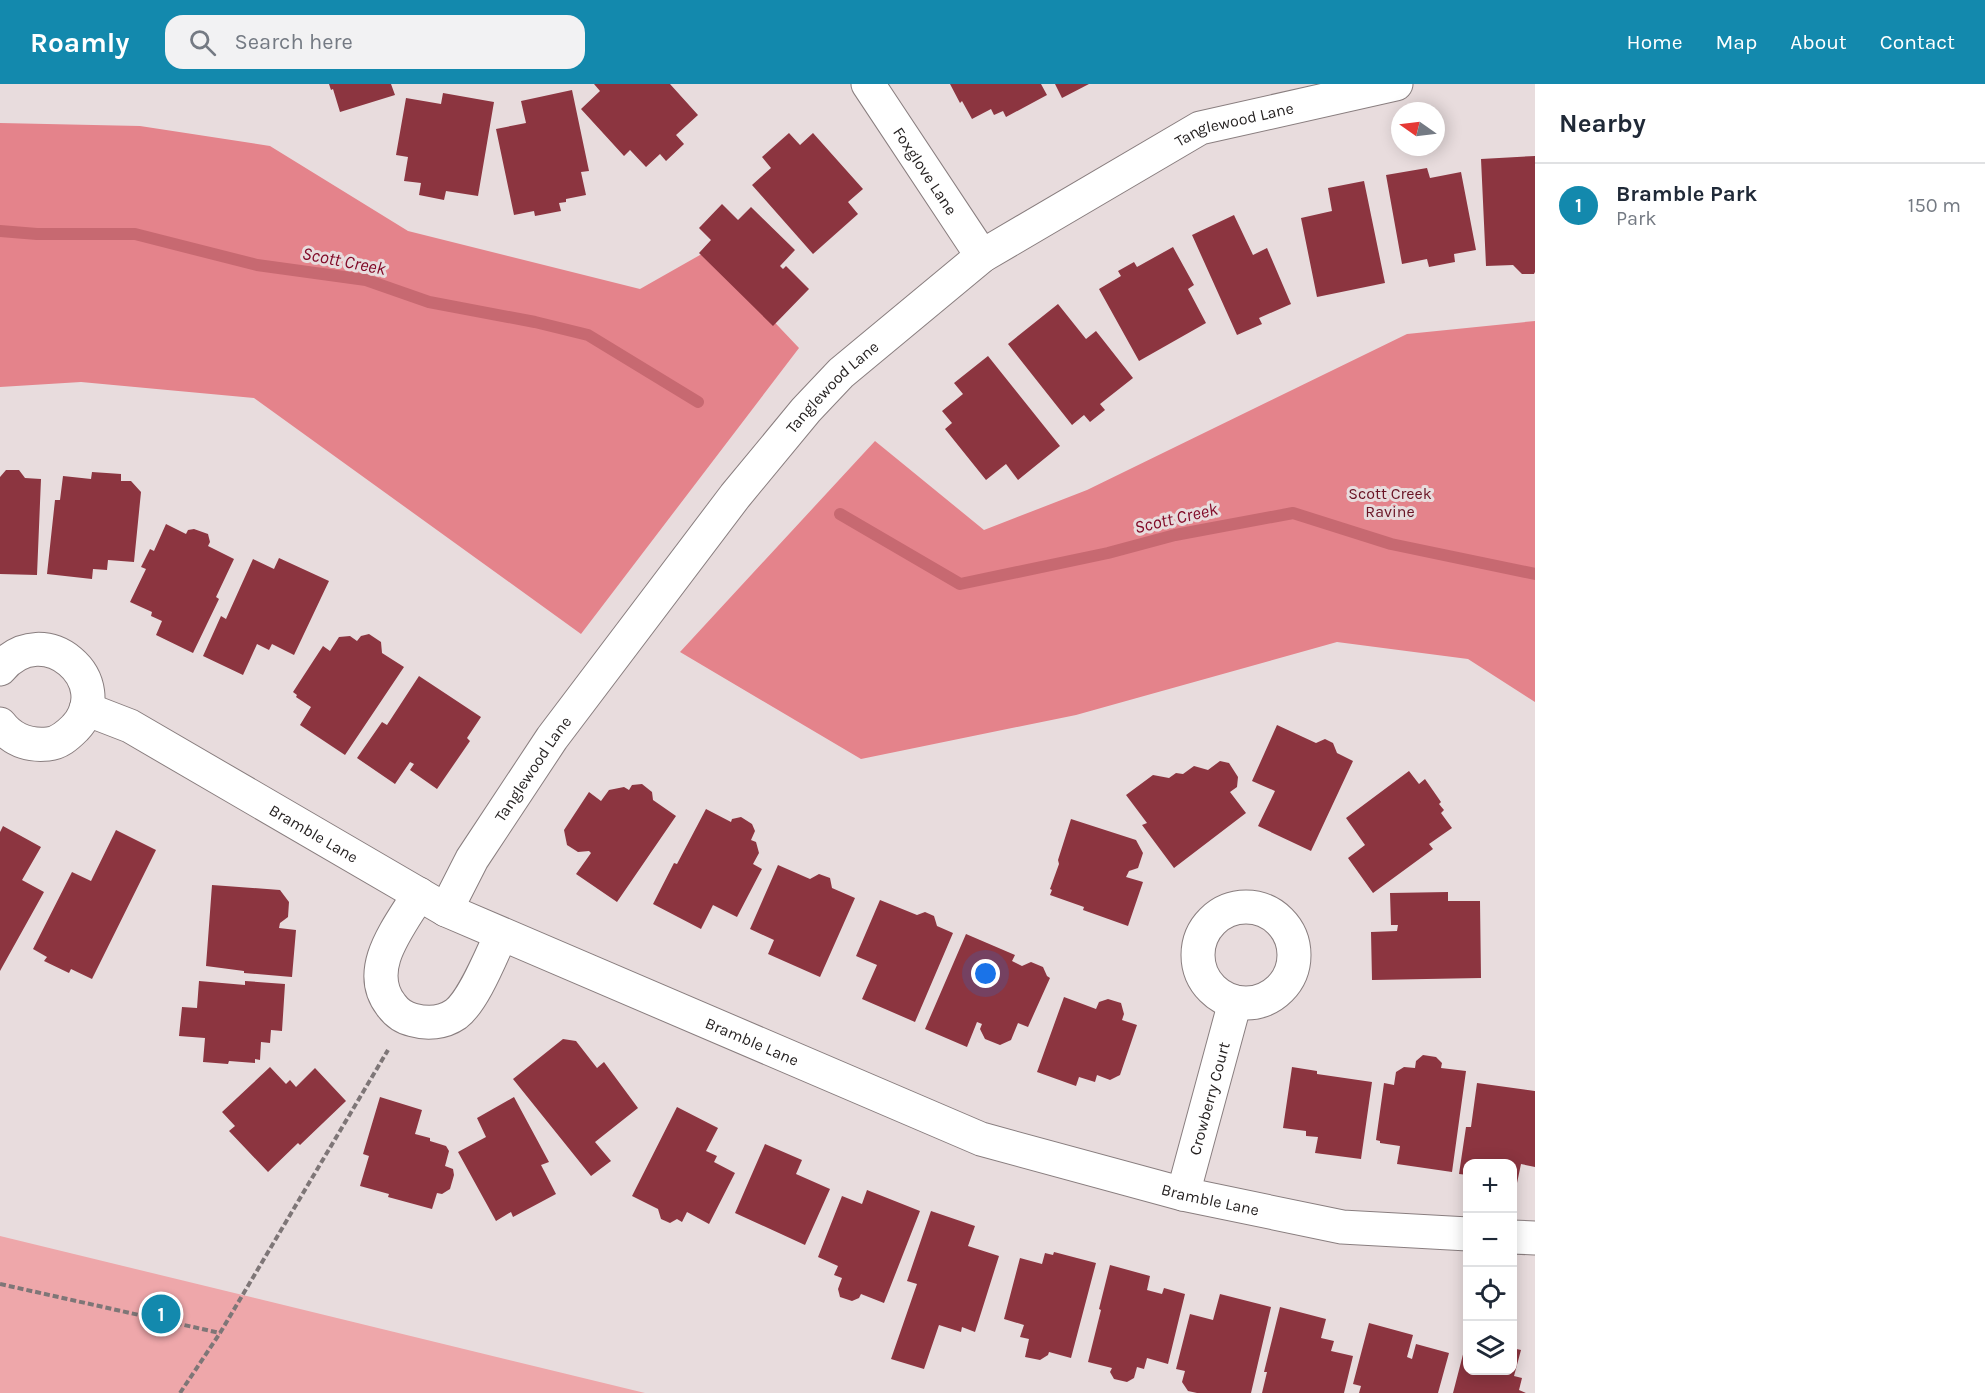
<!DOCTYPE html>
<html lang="en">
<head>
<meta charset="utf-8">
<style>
	:root { --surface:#fff; --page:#f2f2f3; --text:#1f2937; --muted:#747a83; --line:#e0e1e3; --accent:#1389ad }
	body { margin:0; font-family:Karla,sans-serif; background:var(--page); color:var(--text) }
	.controls { position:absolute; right:18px; bottom:18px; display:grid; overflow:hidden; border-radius:12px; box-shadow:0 3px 15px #0003 }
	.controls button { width:54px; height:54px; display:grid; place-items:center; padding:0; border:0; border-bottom:2px solid var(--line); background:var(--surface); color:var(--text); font:30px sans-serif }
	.compass { position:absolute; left:1391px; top:18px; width:54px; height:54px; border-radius:50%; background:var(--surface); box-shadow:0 3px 15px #0003; rotate:284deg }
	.you { position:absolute; left:986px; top:890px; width:21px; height:21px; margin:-15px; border:4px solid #fff; border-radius:50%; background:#1a73e8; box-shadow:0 0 0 9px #1a73e833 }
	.badge { display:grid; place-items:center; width:39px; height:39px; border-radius:50%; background:var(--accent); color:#fff; font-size:20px; font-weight:700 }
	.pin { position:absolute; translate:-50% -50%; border:3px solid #fff; box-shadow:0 2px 6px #0006 }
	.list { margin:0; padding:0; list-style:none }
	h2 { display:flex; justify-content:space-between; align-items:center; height:78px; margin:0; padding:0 24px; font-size:26px }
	h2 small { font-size:20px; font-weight:400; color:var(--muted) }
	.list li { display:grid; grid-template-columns:39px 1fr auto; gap:18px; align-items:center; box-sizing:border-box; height:84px; padding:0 24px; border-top:2px solid var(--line) }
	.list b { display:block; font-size:22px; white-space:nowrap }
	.list p { margin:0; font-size:20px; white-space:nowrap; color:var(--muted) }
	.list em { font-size:20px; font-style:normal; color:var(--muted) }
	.icon { flex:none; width:33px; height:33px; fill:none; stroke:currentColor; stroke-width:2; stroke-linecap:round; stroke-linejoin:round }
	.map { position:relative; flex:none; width:1535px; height:1309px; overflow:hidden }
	header { display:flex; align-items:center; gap:36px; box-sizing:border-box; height:84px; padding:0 30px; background:var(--accent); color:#fff }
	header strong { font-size:28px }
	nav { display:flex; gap:33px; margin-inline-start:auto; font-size:21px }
	.search { width:420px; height:54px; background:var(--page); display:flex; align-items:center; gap:15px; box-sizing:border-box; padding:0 21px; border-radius:18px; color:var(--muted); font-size:22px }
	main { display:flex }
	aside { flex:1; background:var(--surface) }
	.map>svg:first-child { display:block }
	.green { fill:#eea7aa }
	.forest { fill:#e4838b }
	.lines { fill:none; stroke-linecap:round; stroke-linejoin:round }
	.stream { stroke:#c76971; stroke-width:12 }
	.building { fill:#8c3540 }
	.street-casing { stroke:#897e7f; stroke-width:35 }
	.path { stroke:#7e7677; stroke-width:4; stroke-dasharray:6 3; stroke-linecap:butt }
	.street { stroke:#fff; stroke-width:33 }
	.labels { text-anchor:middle; stroke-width:6; stroke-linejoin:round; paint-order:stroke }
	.street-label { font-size:16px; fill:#231f1f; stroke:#e8dcdd }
	.park-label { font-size:16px; fill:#691324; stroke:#e8dcdd }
	.water-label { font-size:18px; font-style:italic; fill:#820b29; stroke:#e8dcdd }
</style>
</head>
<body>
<header>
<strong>Roamly</strong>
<div class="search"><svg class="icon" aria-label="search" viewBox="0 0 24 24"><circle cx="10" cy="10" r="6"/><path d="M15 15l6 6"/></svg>Search here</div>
<nav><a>Home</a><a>Map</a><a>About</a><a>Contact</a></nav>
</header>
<main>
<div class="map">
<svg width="1535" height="1309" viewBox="0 0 1535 1309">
	<rect width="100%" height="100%" fill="#e8dcdd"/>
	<polygon class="green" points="0,1152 645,1309 0,1309"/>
	<g class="forest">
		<polygon points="0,39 140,42 270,62 408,147 640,205 707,167 799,264 581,550 254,314 81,298 0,303"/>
		<polygon points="1535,237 1535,618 1468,575 1337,558 1076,631 861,675 680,568 875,357 984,446 1087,406 1407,250"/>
	</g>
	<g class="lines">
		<g class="stream">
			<polyline points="0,147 37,150 135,150 257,181 366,196 429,218 535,238 588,251 698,318"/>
			<polyline points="840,430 960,500 1108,469 1175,451 1293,429 1391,460 1535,490"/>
		</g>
	</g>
	<g class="building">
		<polygon points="329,0 391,0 395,11 340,28 333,5 331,6"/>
		<polygon points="594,0 670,0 698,31 676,51 684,60 666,77 660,70 646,83 630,66 624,72 581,25 600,7"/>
		<polygon points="950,0 1041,0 1047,11 1006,33 1003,27 994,31 991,25 972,35 962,17 960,19"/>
		<polygon points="1055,0 1089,0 1062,14"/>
		<polygon points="572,6 589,87 581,88 586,111 566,115 566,118 559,119 561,127 535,132 534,127 514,131 496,45 526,39 521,17"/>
		<polygon points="443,9 494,18 478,112 446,107 444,116 419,111 421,99 404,97 408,73 396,71 406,14 441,20"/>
		<polygon points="789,49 800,61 813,49 863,105 848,118 858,130 813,170 752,101 771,84 762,73"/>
		<polygon points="1535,72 1535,188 1534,190 1522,190 1513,181 1486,182 1481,75"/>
		<polygon points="1427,84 1430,94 1461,88 1476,166 1454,170 1455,178 1429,183 1427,175 1402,180 1386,91"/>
		<polygon points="1364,97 1385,199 1317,213 1301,134 1332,127 1328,104"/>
		<polygon points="722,120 738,136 751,123 795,166 780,182 783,185 786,182 809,205 773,242 699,169 711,156 699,144"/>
		<polygon points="1234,131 1253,171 1267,164 1291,220 1259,234 1262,240 1237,251 1192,151"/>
		<polygon points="1173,163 1194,201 1188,205 1206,239 1139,277 1099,205 1121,192 1118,187 1134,178 1137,183"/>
		<polygon points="1058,220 1086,255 1096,247 1133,294 1100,320 1105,326 1090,338 1084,331 1072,341 1008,260"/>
		<polygon points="988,272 1060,362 1018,396 1006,380 986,396 945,345 952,339 942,327 963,310 954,299"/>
		<polygon points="6,386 19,386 25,394 41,395 37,491 0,490 0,393"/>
		<polygon points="92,388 121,390 121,397 131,397 141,408 134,478 108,476 107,486 93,485 92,495 47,490 55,416 60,416 63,392 91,395"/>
		<polygon points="166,440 186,450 188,446 194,445 208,450 210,458 208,462 234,475 216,513 219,515 193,569 156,551 162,537 151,532 152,528 130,518 146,485 141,483 150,465 154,467"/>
		<polygon points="279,474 329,497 294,571 272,560 269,566 257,560 243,591 203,572 221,532 226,535 253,475 274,485"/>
		<polygon points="369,550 381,558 382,569 404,583 345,671 300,641 311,623 296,613 297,611 293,608 323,562 330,567 339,553 350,552 357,557 361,552"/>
		<polygon points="419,592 481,633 467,654 470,657 437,705 410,686 414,680 410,678 395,700 357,674 382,638 387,641"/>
		<polygon points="1277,641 1316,659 1325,655 1333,659 1337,669 1353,677 1311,767 1258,742 1275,707 1252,697"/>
		<polygon points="1220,677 1229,679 1238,693 1237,703 1230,708 1246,729 1174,784 1142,741 1147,739 1126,711 1153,691 1169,694 1176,689 1183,690 1194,682 1208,686"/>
		<polygon points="1409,687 1419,700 1425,695 1441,718 1439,720 1444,726 1441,729 1452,744 1429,760 1433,765 1373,809 1348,774 1365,761 1346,734"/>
		<polygon points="642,700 652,708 653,716 676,732 617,818 576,790 591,769 589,767 578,768 567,761 564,746 589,708 601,717 609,706 624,703 629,706 632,701"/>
		<polygon points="706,725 731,738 732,735 741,733 752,740 755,747 751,756 756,758 759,769 753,780 762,785 737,833 713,821 701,845 653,820 674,779 677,780"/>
		<polygon points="1071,735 1136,756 1143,769 1138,784 1129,787 1126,793 1143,798 1128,842 1083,826 1084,823 1050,811 1052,806 1050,805 1059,780 1058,776"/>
		<polygon points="3,742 41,763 22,796 44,808 0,887 0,748"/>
		<polygon points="116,746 156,766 92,895 71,885 69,889 44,877 47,873 33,865 72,788 91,797"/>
		<polygon points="778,781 810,795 819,790 830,794 832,804 855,814 820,893 768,870 774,856 750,845"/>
		<polygon points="212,801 280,806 289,818 288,833 280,839 279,844 296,846 292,893 244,889 244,887 206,882"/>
		<polygon points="1448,808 1448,817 1480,817 1481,894 1372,896 1371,848 1397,847 1398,841 1391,841 1390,809"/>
		<polygon points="880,816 917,831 925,828 934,832 937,842 953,849 915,938 862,915 877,881 856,872"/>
		<polygon points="966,850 1015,871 1012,877 1022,882 1031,878 1043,883 1047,892 1050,894 1028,943 1018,939 1011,956 1000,961 985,955 980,945 982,940 977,938 967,963 925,945"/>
		<polygon points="199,897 245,901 245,897 285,900 282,947 271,946 270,959 261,958 260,976 255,975 255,979 229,977 228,980 203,978 205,954 179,952 182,923 197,924"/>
		<polygon points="1064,913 1096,925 1099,918 1108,915 1121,919 1124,930 1122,936 1137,941 1120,991 1110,996 1097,991 1095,998 1079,993 1076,1002 1037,988"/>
		<polygon points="563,955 576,957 597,984 604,978 638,1024 595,1058 611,1077 591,1092 513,995"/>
		<polygon points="1423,971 1436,973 1442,979 1441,984 1466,987 1452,1088 1397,1080 1400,1062 1380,1059 1380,1057 1376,1056 1384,999 1394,1001 1396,988 1404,983 1415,984 1416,977"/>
		<polygon points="270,983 286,1000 290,996 296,1003 315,984 346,1017 300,1061 298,1059 268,1088 229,1047 235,1042 222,1028"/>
		<polygon points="1292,983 1317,987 1317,990 1372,998 1361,1075 1315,1069 1318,1053 1306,1052 1306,1047 1283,1044"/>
		<polygon points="1477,999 1535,1007 1535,1083 1521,1080 1517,1099 1512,1098 1512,1080 1468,1080 1468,1091 1459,1090 1466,1043 1471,1043"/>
		<polygon points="380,1013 422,1026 415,1050 430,1054 430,1057 446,1062 449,1067 445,1082 453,1085 454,1091 450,1105 442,1110 437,1109 432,1125 388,1113 389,1110 360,1102 369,1072 363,1070"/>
		<polygon points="514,1013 549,1078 541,1081 556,1110 513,1133 511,1128 496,1137 458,1068 486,1053 477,1034"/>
		<polygon points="677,1023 718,1044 706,1067 717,1072 714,1078 735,1089 709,1140 687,1128 682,1138 677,1135 670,1139 661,1135 658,1125 632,1112"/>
		<polygon points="765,1060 802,1076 796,1090 830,1105 805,1161 735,1129"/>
		<polygon points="867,1106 920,1127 884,1219 861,1210 859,1214 852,1217 840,1213 838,1205 842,1194 834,1191 838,1182 818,1173 842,1112 862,1120"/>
		<polygon points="931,1127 975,1142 968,1162 999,1172 975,1248 962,1243 961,1248 939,1241 924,1285 891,1275 917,1200 907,1197"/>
		<polygon points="1054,1168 1096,1179 1071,1274 1049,1268 1048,1271 1040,1276 1025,1273 1029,1255 1020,1253 1024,1241 1004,1235 1020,1174 1042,1180 1045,1169 1053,1171"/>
		<polygon points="1110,1181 1150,1192 1147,1206 1162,1210 1164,1204 1185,1210 1168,1280 1147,1274 1144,1285 1137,1283 1134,1294 1127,1298 1114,1295 1110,1288 1112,1284 1088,1278 1101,1226 1099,1225"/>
		<polygon points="1220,1210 1271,1223 1251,1309 1197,1309 1188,1307 1182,1298 1185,1287 1176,1285 1190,1230 1213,1236"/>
		<polygon points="1280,1223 1326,1235 1321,1254 1334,1257 1331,1267 1353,1272 1344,1309 1262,1309 1267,1288 1264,1288"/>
		<polygon points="1369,1239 1413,1251 1407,1273 1412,1275 1416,1260 1449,1269 1438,1309 1359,1309 1361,1302 1353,1300"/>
		<polygon points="1467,1255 1468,1286 1512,1286 1512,1264 1521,1266 1514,1292 1522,1294 1519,1306 1526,1309 1453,1309"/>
	</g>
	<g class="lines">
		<g class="street-casing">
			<g id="street">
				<path id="s1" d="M868,0L982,172"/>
				<path d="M0,585C44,532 118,598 75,644C67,652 59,659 48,660C28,662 12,656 0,640"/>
				<path id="s2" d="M86,625L130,642L446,826L981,1055L1183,1110L1342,1143L1468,1150"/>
				<path d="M419,810C400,842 363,885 391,921C396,928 404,934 413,936C427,940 443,939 456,930C474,916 491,872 501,851"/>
				<circle cx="1246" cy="871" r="48"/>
				<path id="s3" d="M446,826L472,775L552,654L735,412L806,326L841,289L982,172L1200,44L1396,0"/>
				<path id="s4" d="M1183,1110L1235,918"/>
				<polyline points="1512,1153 1535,1154"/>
			</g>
		</g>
		<g class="path">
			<polyline points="0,1200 220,1249"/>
			<polyline points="180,1309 220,1249 388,966"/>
		</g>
		<use href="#street" class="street"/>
	</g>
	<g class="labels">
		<g class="street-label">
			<text dy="6" stroke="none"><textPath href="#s3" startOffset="1138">Tanglewood Lane</textPath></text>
			<text dy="6" stroke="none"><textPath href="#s1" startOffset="104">Foxglove Lane</textPath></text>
			<text dy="6" stroke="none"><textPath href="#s3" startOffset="652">Tanglewood Lane</textPath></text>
			<text dy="6" stroke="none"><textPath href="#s3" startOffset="166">Tanglewood Lane</textPath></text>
			<text dy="6" stroke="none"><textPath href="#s2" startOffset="260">Bramble Lane</textPath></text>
			<text dy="6" stroke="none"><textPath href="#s2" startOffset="746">Bramble Lane</textPath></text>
			<text dy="6" stroke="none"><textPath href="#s4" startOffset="99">Crowberry Court</textPath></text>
			<text dy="6" stroke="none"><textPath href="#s2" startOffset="1232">Bramble Lane</textPath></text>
		</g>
		<g class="park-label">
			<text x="1390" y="415">Scott Creek<tspan x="1390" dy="18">Ravine</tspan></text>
		</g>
		<g class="water-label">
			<text transform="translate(344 177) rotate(11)" y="6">Scott Creek</text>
			<text transform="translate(1176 434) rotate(-13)" y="6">Scott Creek</text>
		</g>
	</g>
</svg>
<div class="controls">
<button>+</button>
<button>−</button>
<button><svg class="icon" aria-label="locate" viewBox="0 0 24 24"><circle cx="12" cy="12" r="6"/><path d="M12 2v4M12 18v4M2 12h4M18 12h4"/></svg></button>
<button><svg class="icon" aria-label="layers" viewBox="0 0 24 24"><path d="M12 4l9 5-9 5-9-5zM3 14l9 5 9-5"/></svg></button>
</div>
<svg class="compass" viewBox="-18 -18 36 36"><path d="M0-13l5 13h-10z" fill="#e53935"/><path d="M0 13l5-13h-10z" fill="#747a83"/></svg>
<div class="you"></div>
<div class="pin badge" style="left:161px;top:1230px">1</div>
</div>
<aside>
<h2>Nearby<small></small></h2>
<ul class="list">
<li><span class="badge">1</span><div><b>Bramble Park</b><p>Park</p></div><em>150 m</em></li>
</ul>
</aside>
</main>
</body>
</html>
